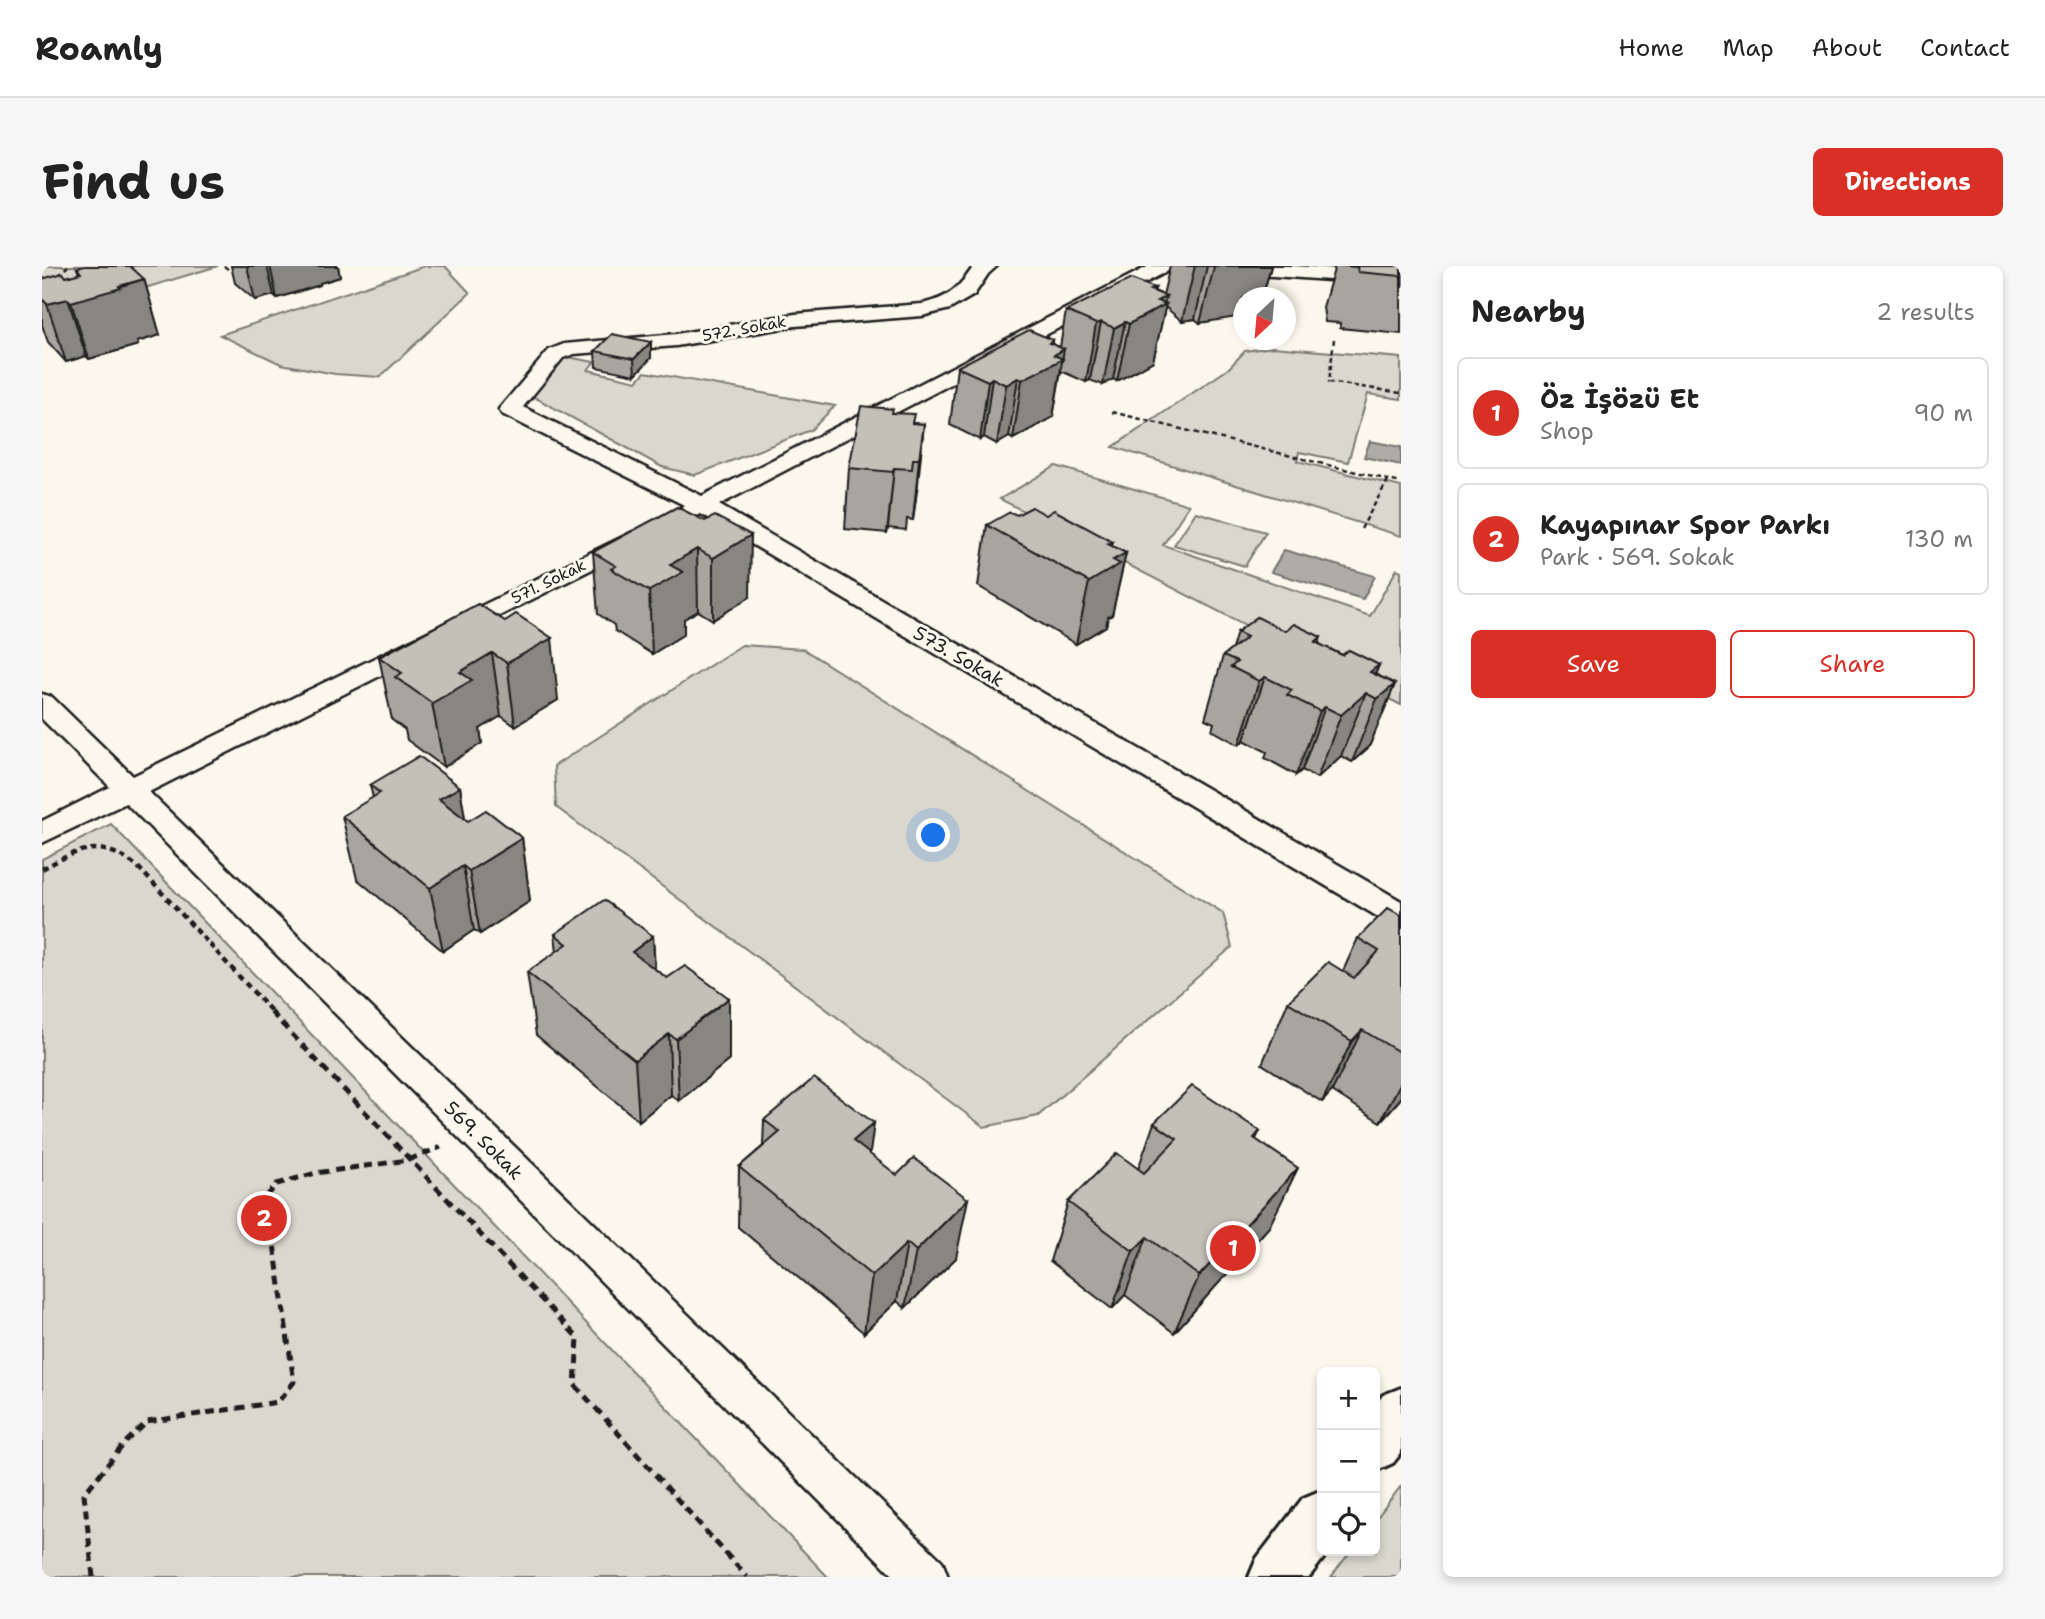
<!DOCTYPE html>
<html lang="en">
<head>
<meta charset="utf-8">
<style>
	:root { --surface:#fff; --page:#f6f6f6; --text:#222; --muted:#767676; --line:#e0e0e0; --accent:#d93025 }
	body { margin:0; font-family:"Shantell Sans",sans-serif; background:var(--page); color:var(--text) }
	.controls { position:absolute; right:21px; bottom:21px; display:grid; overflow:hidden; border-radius:10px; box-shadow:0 4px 10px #0003 }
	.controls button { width:63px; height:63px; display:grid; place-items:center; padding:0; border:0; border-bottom:2px solid var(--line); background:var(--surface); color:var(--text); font:35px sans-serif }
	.compass { position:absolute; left:1191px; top:21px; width:63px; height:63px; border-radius:50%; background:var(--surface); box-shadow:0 4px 10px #0003; rotate:206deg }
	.you { position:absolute; left:892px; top:570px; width:24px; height:24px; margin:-18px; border:5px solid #fff; border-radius:50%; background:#1a73e8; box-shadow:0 0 0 10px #1a73e833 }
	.badge { display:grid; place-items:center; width:46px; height:46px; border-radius:50%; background:var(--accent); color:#fff; font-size:23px; font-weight:700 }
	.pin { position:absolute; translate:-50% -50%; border:4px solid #fff; box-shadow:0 2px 7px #0006 }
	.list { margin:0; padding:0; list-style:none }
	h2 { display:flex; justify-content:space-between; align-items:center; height:91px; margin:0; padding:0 28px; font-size:30px }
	h2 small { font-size:23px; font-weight:400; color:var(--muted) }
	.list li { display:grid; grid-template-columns:46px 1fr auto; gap:21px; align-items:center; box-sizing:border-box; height:112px; margin:0 14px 14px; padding:0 14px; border:2px solid var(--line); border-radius:10px }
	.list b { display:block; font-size:26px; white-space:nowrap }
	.list p { margin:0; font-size:23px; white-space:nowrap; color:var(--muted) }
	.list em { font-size:23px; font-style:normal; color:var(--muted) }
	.actions { display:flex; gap:14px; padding:21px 28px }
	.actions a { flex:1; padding:16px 0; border:2px solid var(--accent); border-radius:10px; text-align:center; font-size:24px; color:var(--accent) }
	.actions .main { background:var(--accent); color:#fff }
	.icon { flex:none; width:38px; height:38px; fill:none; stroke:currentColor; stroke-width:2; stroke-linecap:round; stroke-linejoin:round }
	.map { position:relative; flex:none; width:1359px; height:1311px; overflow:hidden; border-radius:10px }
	header { display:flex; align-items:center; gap:42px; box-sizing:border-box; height:98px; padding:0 35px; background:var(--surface); border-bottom:2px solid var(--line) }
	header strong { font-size:33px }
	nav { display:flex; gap:38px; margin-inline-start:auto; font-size:24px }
	.intro { display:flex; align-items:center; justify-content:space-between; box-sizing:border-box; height:168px; padding:0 42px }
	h1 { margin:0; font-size:49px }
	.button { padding:18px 32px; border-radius:10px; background:var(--accent); color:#fff; font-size:24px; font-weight:700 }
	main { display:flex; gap:42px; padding:0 42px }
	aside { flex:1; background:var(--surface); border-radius:10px; box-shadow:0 4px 10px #0003 }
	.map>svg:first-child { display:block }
	.green { fill:#dad7ce; stroke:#7b7a75; stroke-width:2 }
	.water { fill:#afaca5; stroke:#74726e; stroke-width:2 }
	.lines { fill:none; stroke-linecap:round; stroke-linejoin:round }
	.street-casing { stroke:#1c1c1c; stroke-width:5 }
	.primary-casing { stroke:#1c1c1c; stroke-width:6 }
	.path-far2 { stroke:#1c1c1c; stroke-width:2.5; stroke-dasharray:5 3.5; stroke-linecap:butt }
	.path-far1 { stroke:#1c1c1c; stroke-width:4.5; stroke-dasharray:6 4.5; stroke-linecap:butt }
	.path { stroke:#1c1c1c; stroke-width:5; stroke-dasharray:9 6; stroke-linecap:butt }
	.street { fill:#fbf7ec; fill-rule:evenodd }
	.primary { fill:#fbf7ec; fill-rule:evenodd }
	.wall { fill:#a8a59e; stroke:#1c1c1c; stroke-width:2 }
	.shaded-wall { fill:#888681; stroke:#1c1c1c; stroke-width:2 }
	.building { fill:#c3c0b8; stroke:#1c1c1c; stroke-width:2 }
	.labels { text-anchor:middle; stroke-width:6; stroke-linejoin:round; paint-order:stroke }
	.far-street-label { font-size:16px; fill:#1c1c1c; stroke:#fbf7ec }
	.street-label { font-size:19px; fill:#1c1c1c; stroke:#fbf7ec }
</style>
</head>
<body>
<header>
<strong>Roamly</strong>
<nav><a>Home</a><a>Map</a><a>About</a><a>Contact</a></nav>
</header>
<div class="intro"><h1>Find us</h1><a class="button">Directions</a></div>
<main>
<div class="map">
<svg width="1359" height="1311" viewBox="0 0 1359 1311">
	<rect width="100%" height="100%" fill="#fbf7ec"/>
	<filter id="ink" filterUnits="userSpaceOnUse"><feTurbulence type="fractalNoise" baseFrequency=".0143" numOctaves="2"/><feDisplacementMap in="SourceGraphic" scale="14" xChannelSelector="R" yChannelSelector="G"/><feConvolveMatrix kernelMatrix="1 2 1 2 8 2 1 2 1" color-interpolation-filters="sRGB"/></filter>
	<g filter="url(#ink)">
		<g class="green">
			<polygon points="0,0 176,0 0,53"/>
			<polygon points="383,0 403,0 428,27 338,111 293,108 239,98 178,69"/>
			<polygon points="1231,81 1359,92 1359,133 1326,128 1306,196 1257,186 1255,195 1359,221 1359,270 1071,181 1186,103 1203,85"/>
			<polygon points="520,90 552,96 546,104 595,115 603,106 793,140 769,164 653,209 620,201 490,130"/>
			<polygon points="1014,200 1147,239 1121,279 1328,350 1355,303 1359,305 1359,439 958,233"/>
			<polygon points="1154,246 1224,266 1203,300 1132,279"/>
			<polygon points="700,379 761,383 1181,647 1190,681 996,850 942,861 514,541 512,500"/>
			<polygon points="69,558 786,1311 0,1311 0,593"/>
			<polygon points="1359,1220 1359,1311 1289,1311 1309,1285 1333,1285 1333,1254"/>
		</g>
		<g class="water">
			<polygon points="1328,175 1359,181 1359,199 1322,191"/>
			<polygon points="1242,284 1333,310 1321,333 1229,306"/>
		</g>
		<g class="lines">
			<g class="street-casing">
				<g id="street">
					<path d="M932,0H955L946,8L932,29L908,43L880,50L753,60L634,80L532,88L521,92L481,141L660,230L1107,0H1130L1128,4L677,239L1359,635V661L1348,658L659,248L644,254L636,252L632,247L642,239L460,148L457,143L507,84L522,78L634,68L753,48L880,38C907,32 917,22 932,0Z"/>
					<polygon points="1163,0 1254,0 1359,7 1359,19 1172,6"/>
					<polygon points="591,266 600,268 603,273 600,278 107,526 900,1295 906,1311 853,1311 84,537 0,577 0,555 68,521 0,453 0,428 10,431 91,510"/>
				</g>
			</g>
			<g class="primary-casing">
				<g id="primary">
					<polygon points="1359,1122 1359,1187 1351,1197 1333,1205 1333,1140 1341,1129"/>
					<polygon points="1280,1224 1280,1285 1287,1285 1267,1311 1207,1311 1215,1292 1261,1232"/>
				</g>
			</g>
			<g class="path-far2">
				<polyline points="182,0 187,4"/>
				<polyline points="20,10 19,7 26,0"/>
				<polyline points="1292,73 1287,116 1359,127"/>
				<polyline points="1070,146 1359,217"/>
				<polyline points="1319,263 1346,214"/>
			</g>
			<path class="path-far1" d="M0,603C39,582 58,572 96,601L231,747"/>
			<g class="path">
				<polyline points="229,746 536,1072 533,1119 705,1311"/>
				<polyline points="51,1311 42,1228 82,1178 105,1156 236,1136 252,1116 225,930 235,918 274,907 366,894 399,881"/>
			</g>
			<use href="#street" class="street"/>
			<use href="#primary" class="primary"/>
		</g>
		<g class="wall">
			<polygon points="189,0 296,0 298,11 278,17 278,19 235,32 232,29 213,34 193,17"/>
			<polygon points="1128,0 1229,0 1220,32 1158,57 1153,53 1140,55 1123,41 1111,95 1075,115 1071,113 1061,119 1048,114 1044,116 1019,105 1011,151 971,173 967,171 955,178 942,171 938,174 908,159 915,101 1010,78 1018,81 1024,45 1113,22 1112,25 1121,29"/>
			<polygon points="1293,0 1359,0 1359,68 1298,62 1298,57 1283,56 1281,41"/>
			<polygon points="35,2 102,13 118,69 95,76 96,79 47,93 44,90 24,96 6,76 0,59 0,13 24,11 37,8"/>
			<polygon points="609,76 609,92 593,109 554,101 553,85"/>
			<polygon points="851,147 871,157 882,158 871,254 865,253 864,264 846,262 845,267 803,263 807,202"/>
			<polygon points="975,249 1004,249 1084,287 1070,349 1066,351 1064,360 1034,378 936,320 945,259"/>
			<polygon points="663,255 708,331 671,354 656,345 642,353 642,368 610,388 573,365 572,359 556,348 551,286"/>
			<polygon points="436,338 516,434 473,460 459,450 438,463 440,477 402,501 365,474 363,464 350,454 337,391"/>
			<polygon points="1243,365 1279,371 1277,378 1300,389 1337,399 1333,408 1353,418 1327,481 1310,496 1299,490 1275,512 1260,504 1254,509 1223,492 1225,486 1202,474 1197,479 1170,464 1172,457 1163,453 1181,390 1190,383 1195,366"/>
			<polygon points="328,519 418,521 423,553 426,555 480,572 488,635 438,668 432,664 401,685 315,613 300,550 331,532"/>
			<polygon points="1359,649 1359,832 1338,856 1290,825 1280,836 1220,798 1246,736 1301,705 1316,672"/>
			<polygon points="513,668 611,670 613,703 625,712 687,732 687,794 637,835 629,829 597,855 494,769 485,706 515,686"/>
			<polygon points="722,854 828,888 914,992 863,1042 855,1035 822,1067 696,961 697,901 721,880"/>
			<polygon points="1112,857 1218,865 1214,873 1227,961 1132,1067 1083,1029 1070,1043 1008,995 1026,936 1096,903"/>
		</g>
		<g class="shaded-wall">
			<polygon points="205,0 225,0 232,29 213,34"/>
			<polygon points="228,0 296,0 298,11 278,17 278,19 235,32"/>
			<polygon points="1153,0 1165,0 1153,53 1140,55"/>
			<polygon points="1180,0 1229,0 1220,32 1201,32 1201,50 1158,57 1172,1"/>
			<polygon points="102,13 118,69 95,76 96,79 47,93 29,36"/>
			<polygon points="1113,22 1107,47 1115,35 1124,30 1122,39 1124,38 1111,95 1075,115 1087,58 1108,24"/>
			<polygon points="26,33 44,90 24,96 5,38"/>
			<polygon points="1059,56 1048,114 1044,116 1054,58"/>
			<polygon points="1083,56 1071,113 1061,119 1072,62"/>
			<polygon points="1011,74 1007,100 1012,89 1022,83 1011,151 971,173 980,114 1007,77"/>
			<polygon points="609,76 609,92 593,109 592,93"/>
			<polygon points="950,112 942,171 938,174 946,115"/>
			<polygon points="976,112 967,171 955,178 964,119"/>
			<polygon points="882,158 876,218 871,254 877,193"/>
			<polygon points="852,202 846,262 845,267"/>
			<polygon points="709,269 708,331 671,354 671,292"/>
			<polygon points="1071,276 1064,306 1071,294 1084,287 1070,349 1066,351 1064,360 1034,378 1047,316 1066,278"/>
			<polygon points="655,283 656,345 642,353 642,368 610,388 607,325 628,299"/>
			<polygon points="510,372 516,434 473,460 465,397"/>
			<polygon points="450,387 459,450 438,463 440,477 402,501 390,437 418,406"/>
			<polygon points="1337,399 1325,428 1324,427 1299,490 1275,512 1299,449 1328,406"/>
			<polygon points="1223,411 1202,474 1197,479 1217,415"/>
			<polygon points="1353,418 1327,481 1310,496 1335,433"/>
			<polygon points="1283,441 1260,504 1254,509 1278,445"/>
			<polygon points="418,521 428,584 397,533"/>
			<polygon points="480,572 488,635 438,668 427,605"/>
			<polygon points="421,600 432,664 401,685 388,622"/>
			<polygon points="611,670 614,733 590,686"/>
			<polygon points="687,732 687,794 637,835 634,773"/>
			<polygon points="1320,764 1290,825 1280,836 1310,775"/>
			<polygon points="627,768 629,829 597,855 593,794"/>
			<polygon points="1359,816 1359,832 1338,856"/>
			<polygon points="832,857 824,917 811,875"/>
			<polygon points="1256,902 1227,961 1132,1067 1157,1010"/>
			<polygon points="926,933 914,992 863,1042 874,985"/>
			<polygon points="1105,971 1083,1029 1070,1043 1091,985"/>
			<polygon points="865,977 855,1035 822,1067 830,1010"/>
		</g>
		<g class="building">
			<polygon points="43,0 88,0 102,13 77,20 79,22 29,36 26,33 5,38 0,33 0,13 21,7 24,11 39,7 35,2"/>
			<polygon points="1300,0 1359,0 1359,10 1316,6 1315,1"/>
			<polygon points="1089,13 1113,22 1108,24 1124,30 1115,35 1124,38 1087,58 1083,56 1072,62 1059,56 1054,58 1024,45"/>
			<polygon points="987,64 1011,74 1007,77 1022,83 1012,89 1021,93 980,114 976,112 964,119 950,112 946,115 915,101"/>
			<polygon points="570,68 609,76 592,93 553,85"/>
			<polygon points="819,140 851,143 850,147 872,148 870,157 882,158 877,193 871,193 870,203 852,202 851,206 807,202"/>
			<polygon points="635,241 663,255 673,250 709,269 671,292 655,283 628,299 641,306 607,325 569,303 574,300 551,286"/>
			<polygon points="990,241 1004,249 1012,244 1071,276 1066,278 1084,287 1071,294 1078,298 1047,316 945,259 968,246 975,249"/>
			<polygon points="436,338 463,355 474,348 510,372 465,397 450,387 418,406 430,414 390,437 353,411 360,407 337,391"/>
			<polygon points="1215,351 1243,365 1252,358 1279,371 1273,376 1300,389 1307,384 1337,399 1328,406 1353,418 1335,433 1324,427 1299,449 1283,441 1278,445 1245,429 1250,424 1223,411 1217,415 1189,401 1195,396 1181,390 1205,371 1195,366"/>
			<polygon points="377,490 418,521 397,533 426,555 444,544 480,572 427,605 421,600 388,622 300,550 338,527 328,519"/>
			<polygon points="562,634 611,670 590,686 625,712 643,700 687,732 634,773 627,768 593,794 485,706 525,678 513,668"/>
			<polygon points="1346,642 1359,649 1359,787 1320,764 1310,775 1246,736 1286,696 1312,712 1337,685 1316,672"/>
			<polygon points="772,812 832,857 811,875 855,909 872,892 926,933 874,985 865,977 830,1010 697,901 738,866 722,854"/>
			<polygon points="1150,820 1218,865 1212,872 1256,902 1157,1010 1105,971 1091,985 1026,936 1075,887 1102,907 1135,873 1112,857"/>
		</g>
	</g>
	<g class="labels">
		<g class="far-street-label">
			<text transform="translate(702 62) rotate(-10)" y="6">572. Sokak</text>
			<text transform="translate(506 315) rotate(-26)" y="6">571. Sokak</text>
		</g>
		<g class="street-label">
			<text transform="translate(917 390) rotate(30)" y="7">573. Sokak</text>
			<text transform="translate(442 874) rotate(45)" y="7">569. Sokak</text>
		</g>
	</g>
</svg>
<div class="controls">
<button>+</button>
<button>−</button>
<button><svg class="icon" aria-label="locate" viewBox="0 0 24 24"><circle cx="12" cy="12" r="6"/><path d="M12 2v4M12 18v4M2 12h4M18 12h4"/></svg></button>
</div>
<svg class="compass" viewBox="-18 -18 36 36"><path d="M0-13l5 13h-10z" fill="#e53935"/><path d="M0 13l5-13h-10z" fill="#767676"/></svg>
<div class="you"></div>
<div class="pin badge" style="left:1191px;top:982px">1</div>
<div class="pin badge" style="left:222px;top:952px">2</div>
</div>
<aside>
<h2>Nearby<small>2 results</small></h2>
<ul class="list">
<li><span class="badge">1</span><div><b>Öz İşözü Et</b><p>Shop</p></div><em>90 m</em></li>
<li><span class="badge">2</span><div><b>Kayapınar Spor Parkı</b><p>Park · 569. Sokak</p></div><em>130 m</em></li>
</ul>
<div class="actions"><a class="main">Save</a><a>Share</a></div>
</aside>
</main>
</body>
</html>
